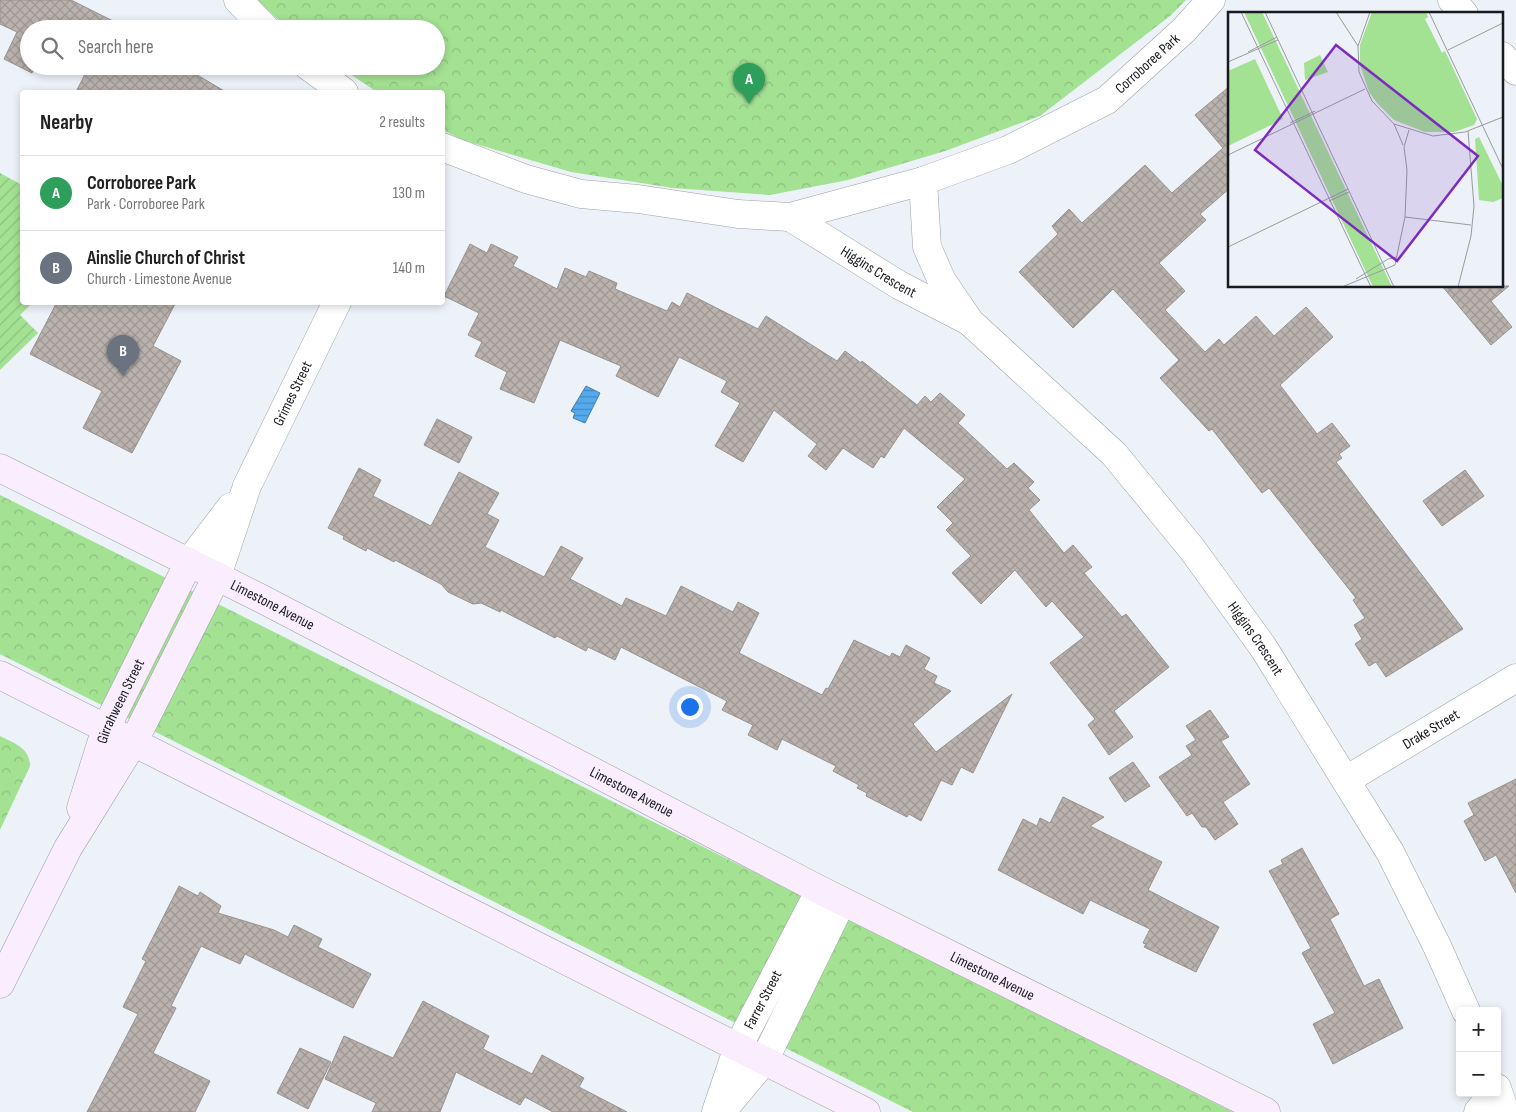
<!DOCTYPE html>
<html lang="en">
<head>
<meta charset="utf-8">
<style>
	:root { --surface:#fff; --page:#f2f2f2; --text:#222; --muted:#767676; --line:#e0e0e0; --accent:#3f8391 }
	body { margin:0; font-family:"Sofia Sans Condensed",sans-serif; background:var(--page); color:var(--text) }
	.controls { position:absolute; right:15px; bottom:15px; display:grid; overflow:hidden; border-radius:5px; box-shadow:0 2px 8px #0003 }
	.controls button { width:45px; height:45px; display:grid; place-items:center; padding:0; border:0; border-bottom:1px solid var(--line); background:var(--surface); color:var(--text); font:25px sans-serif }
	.you { position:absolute; left:689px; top:706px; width:18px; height:18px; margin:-12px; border:4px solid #fff; border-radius:50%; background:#1a73e8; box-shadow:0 0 0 8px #1a73e833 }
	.badge { display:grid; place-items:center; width:32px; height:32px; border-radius:50%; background:var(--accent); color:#fff; font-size:16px; font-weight:700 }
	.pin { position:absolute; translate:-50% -41px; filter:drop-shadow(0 1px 2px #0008) }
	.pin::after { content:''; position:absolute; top:26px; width:18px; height:15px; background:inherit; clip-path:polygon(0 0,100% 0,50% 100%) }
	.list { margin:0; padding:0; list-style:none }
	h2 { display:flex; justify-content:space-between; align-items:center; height:65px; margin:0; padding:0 20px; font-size:21px }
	h2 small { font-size:16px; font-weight:400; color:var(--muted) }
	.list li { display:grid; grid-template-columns:32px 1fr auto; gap:15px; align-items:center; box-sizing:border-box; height:75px; padding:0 20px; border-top:1px solid var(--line) }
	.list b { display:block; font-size:19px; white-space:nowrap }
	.list p { margin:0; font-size:16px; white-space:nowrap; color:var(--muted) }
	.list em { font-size:16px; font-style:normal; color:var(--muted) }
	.icon { flex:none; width:28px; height:28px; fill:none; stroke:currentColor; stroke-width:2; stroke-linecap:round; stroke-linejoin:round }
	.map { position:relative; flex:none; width:1516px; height:1112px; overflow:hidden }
	.search { position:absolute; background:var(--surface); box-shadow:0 2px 8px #0003; left:20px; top:20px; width:425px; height:55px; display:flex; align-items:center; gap:12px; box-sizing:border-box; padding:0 18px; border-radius:28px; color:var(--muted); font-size:19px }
	.panel { position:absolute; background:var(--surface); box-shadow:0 2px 8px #0003; left:20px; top:90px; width:425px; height:215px; border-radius:5px }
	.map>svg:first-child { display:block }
	.park { fill:url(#park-crowns) }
	.garden { fill:url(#garden-furrows) }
	.water { fill:url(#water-rules); stroke:#437fae }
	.building { fill:url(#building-cross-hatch); stroke:#98918d }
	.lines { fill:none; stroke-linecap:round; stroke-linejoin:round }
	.street-casing { stroke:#9da0a7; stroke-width:29 }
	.secondary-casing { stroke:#9da0a7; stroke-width:29 }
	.street { stroke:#fff; stroke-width:28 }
	.secondary { stroke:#f9edfe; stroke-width:28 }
	.labels { text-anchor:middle; stroke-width:5; stroke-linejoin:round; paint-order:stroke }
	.street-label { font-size:15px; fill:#191a1d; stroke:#edf1f8 }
	.inset-road { fill:none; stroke:#989ba0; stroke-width:1 }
	.view { fill:#7b2cbf; fill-opacity:0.15; stroke:#7b2cbf; stroke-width:2.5 }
	.inset-edge { fill:none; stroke:#191a1d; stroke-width:2.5 }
</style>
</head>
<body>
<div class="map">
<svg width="1516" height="1112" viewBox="0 0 1516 1112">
	<defs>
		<pattern id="park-crowns" width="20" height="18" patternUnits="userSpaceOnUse" patternTransform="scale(1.25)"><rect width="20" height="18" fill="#a3e193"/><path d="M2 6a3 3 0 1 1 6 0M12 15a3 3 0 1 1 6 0" fill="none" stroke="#8cc07e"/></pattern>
		<pattern id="garden-furrows" width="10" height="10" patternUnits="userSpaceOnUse" patternTransform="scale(1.25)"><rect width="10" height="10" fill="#a3e193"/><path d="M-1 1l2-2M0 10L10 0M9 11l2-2" fill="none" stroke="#8cc07e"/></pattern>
		<pattern id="water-rules" width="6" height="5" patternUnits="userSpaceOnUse" patternTransform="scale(1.25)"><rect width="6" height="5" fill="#55aaec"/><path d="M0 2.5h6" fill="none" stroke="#468abf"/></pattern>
		<pattern id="building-cross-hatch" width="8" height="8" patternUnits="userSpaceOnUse" patternTransform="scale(1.25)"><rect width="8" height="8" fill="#b9b2ae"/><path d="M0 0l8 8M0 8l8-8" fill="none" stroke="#9e9895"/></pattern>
	</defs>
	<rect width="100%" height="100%" fill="#edf1f8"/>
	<g class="park">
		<polygon points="256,0 1186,0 1170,16 1040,116 945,151 848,180 770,195 673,188 571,172 462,140 443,130 442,92 377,92 338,66 436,66 436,29 289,29"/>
		<polygon points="0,495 1233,1112 913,1112 0,654"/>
		<path d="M0,736C14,743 30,748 30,766L0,830Z"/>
	</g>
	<polygon class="garden" points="0,173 22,185 22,302 32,303 20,315 38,333 0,370"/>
	<polygon class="water" points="586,386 600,393 585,423 573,418 575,413 571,411"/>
	<g class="building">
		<polygon points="0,0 71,0 129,29 29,29 29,66 35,66 32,73 4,59 17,32 0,24"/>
		<polygon points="89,66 182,66 226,92 76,92"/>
		<polygon points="1230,86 1230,188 1200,214 1206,220 1159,263 1185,291 1165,310 1205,352 1219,339 1224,345 1256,316 1274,336 1306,307 1333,337 1280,385 1317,434 1332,423 1350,446 1339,454 1342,458 1336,462 1463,629 1386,677 1376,662 1369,666 1355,644 1362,639 1354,625 1365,618 1353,600 1356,598 1269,488 1262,493 1212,429 1209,431 1160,378 1179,360 1113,289 1073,328 1019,272 1058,234 1052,226 1069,209 1082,223 1145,165 1172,193 1223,148 1195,115"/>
		<polygon points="470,244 487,253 491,244 518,257 513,266 557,289 565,268 586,277 589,271 617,283 615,289 667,311 672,302 680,307 687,293 758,329 766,316 837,361 845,351 861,363 862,361 917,405 925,396 931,402 940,393 965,415 958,423 1007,469 1014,463 1034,482 1028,488 1040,500 1029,510 1064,553 1073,545 1092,567 1084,573 1122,617 1126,614 1169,667 1114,711 1133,737 1109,755 1088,725 1095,719 1050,663 1084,637 1052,601 1046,607 1015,570 981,604 952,573 971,556 946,530 953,523 937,507 965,479 904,428 884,458 881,456 873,468 843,448 826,470 808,456 817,444 774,410 743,462 715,446 740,403 721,392 727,381 679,357 658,397 616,376 621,366 560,340 534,403 500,389 507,372 475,356 482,342 468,335 479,313 444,296"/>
		<polygon points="1442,286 1509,286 1491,301 1512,327 1491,345"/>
		<polygon points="57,302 176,302 153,346 181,361 132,453 83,428 102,391 30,354"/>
		<polygon points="437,419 472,437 459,463 424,445"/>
		<polygon points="359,468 381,480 373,496 431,526 459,472 499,493 487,514 499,520 485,547 544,577 561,546 583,558 570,579 622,606 626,598 666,616 681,586 733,612 738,602 759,613 739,653 822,695 826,688 828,689 854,640 890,657 892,653 900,657 906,645 930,658 924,669 937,676 934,683 951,691 913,724 936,752 1012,694 973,773 961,767 952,785 941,780 921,821 909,814 907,817 866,796 867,793 857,788 859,785 833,771 836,766 782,739 777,750 748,735 753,725 722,710 727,701 621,647 615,660 588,647 586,651 557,636 555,638 501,610 500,612 481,603 473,604 448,592 441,584 395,560 394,562 367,548 366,551 343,539 344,536 328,528"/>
		<polygon points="1465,470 1484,496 1442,526 1423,501"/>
		<polygon points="1210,710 1229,737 1221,741 1250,784 1223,802 1238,824 1215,840 1206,827 1202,827 1192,813 1187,816 1159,777 1192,755 1186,746 1196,740 1186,726"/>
		<polygon points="1133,762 1150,786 1125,802 1109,778"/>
		<polygon points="1516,779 1516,893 1496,855 1485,861 1464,821 1474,815 1468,803"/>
		<polygon points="1063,797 1104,817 1090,826 1162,862 1148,890 1219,927 1196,972 1144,947 1146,944 1143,943 1150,929 1090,900 1083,914 998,870 1023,819 1037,826 1040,818 1050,823"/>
		<polygon points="1302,848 1339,914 1330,919 1364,986 1379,979 1403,1028 1333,1064 1313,1024 1335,1013 1302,953 1311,948 1269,871 1283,864 1281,860"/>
		<polygon points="179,886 198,896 200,892 221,906 218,913 274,930 288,937 294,925 322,939 318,947 371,974 353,1008 245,954 240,964 201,946 171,1006 176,1008 153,1053 210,1081 195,1112 87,1112 138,1014 123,1007 146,961 142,959"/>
		<polygon points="423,1001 489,1036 483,1049 532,1074 542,1055 584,1078 579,1087 627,1112 553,1112 525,1097 520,1105 456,1072 440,1112 372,1112 376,1103 325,1079 344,1036 393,1058"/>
		<polygon points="300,1048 331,1062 308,1109 277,1093"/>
	</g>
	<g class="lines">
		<g class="street-casing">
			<g id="street">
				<polyline points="238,0 266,29"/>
				<polyline points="1452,0 1464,14"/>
				<polyline points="1502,56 1516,71"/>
				<polyline points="308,66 344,92"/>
				<path id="s1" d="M442,147L526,179L581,194L638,199L738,214L790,217L923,181L1008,150L1107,100L1184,30L1211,0"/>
				<path id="s2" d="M923,181L927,247L942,281L970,322L1114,454L1192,549L1263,647L1390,852L1437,946L1466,1011"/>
				<path id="s3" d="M790,217L899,285L967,320"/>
				<polyline points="189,562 231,507"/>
				<path id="s4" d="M217,576L247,486L337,302"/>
				<path id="s5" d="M1346,780L1516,678"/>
				<polyline points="1497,1088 1505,1112"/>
				<polyline points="722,1111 764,1061 842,901"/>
				<path id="s6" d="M716,1112L738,1047L820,890"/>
				<polyline points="1478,1112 1493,1093"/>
			</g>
		</g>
		<g class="secondary-casing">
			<g id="secondary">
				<path id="s7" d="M0,468L262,599L820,890L1266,1112"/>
				<polyline points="0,675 866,1112"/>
				<path id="s8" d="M81,808L106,728L189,562"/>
				<polyline points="0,984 68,848 133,743 217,576"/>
			</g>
		</g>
		<use href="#street" class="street"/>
		<use href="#secondary" class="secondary"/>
	</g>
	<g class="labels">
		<g class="street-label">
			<text dy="5" stroke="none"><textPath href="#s1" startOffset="751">Corroboree Park</textPath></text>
			<text dy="5" stroke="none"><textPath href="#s3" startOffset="104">Higgins Crescent</textPath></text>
			<text dy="5" stroke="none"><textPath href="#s4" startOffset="198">Grimes Street</textPath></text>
			<text dy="5" stroke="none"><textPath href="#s7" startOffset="305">Limestone Avenue</textPath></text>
			<text dy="5" stroke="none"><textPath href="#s2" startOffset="581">Higgins Crescent</textPath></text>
			<text dy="5" stroke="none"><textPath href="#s8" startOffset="114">Girrahween Street</textPath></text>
			<text dy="5" stroke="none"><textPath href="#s5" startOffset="99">Drake Street</textPath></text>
			<text dy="5" stroke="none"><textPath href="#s7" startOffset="710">Limestone Avenue</textPath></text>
			<text dy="5" stroke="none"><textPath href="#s7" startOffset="1115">Limestone Avenue</textPath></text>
			<text dy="5" stroke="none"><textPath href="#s6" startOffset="122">Farrer Street</textPath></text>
		</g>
	</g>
	<g transform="translate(1228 12)">
		<rect width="275" height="275" fill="#edf1f8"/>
		<path d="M16,0H34L164,275H145ZM144,0H198L200,5L197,7L214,41L217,39L249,107L246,113L226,120H197L166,108L149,91L141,80L132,53V33ZM27,47L55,107L0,134V59ZM251,125L275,174V186L265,190L251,188L247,127Z" fill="#a3e193"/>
		<path d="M92,43L100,60L77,68L76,51Z" fill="#a3e193"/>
		<path d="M171,31L178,33L173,48L166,46Z" fill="#a3e193"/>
		<path class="inset-road" d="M13,0L143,275M37,0L166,275M108,0L130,34M142,0L130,34L131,60L144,89L166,112L205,124L237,120L275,105M201,0L275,157M220,38L275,11M20,40L49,25M0,50L50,28M62,111L87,99M166,112L175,133M0,143L137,77M101,189L121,180M177,205L243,213M0,235L120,177M128,267L160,247L169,245M114,275L167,253L177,205L179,158L176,135L181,118M230,275L243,224L246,194L240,119"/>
		<path class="view" d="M108,33L250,144L169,249L27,138Z"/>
		<rect width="275" height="275" class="inset-edge"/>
	</g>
</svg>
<div class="controls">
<button>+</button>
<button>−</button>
</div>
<div class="you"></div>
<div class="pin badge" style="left:749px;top:104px;background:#2e9e5b">A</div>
<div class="pin badge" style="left:123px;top:376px;background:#6b7280">B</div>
<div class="search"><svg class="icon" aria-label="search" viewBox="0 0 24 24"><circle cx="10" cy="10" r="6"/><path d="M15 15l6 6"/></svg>Search here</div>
<section class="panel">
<h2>Nearby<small>2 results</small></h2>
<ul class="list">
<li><span class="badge" style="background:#2e9e5b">A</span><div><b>Corroboree Park</b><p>Park · Corroboree Park</p></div><em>130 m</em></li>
<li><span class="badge" style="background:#6b7280">B</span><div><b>Ainslie Church of Christ</b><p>Church · Limestone Avenue</p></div><em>140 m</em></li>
</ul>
</section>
</div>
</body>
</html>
